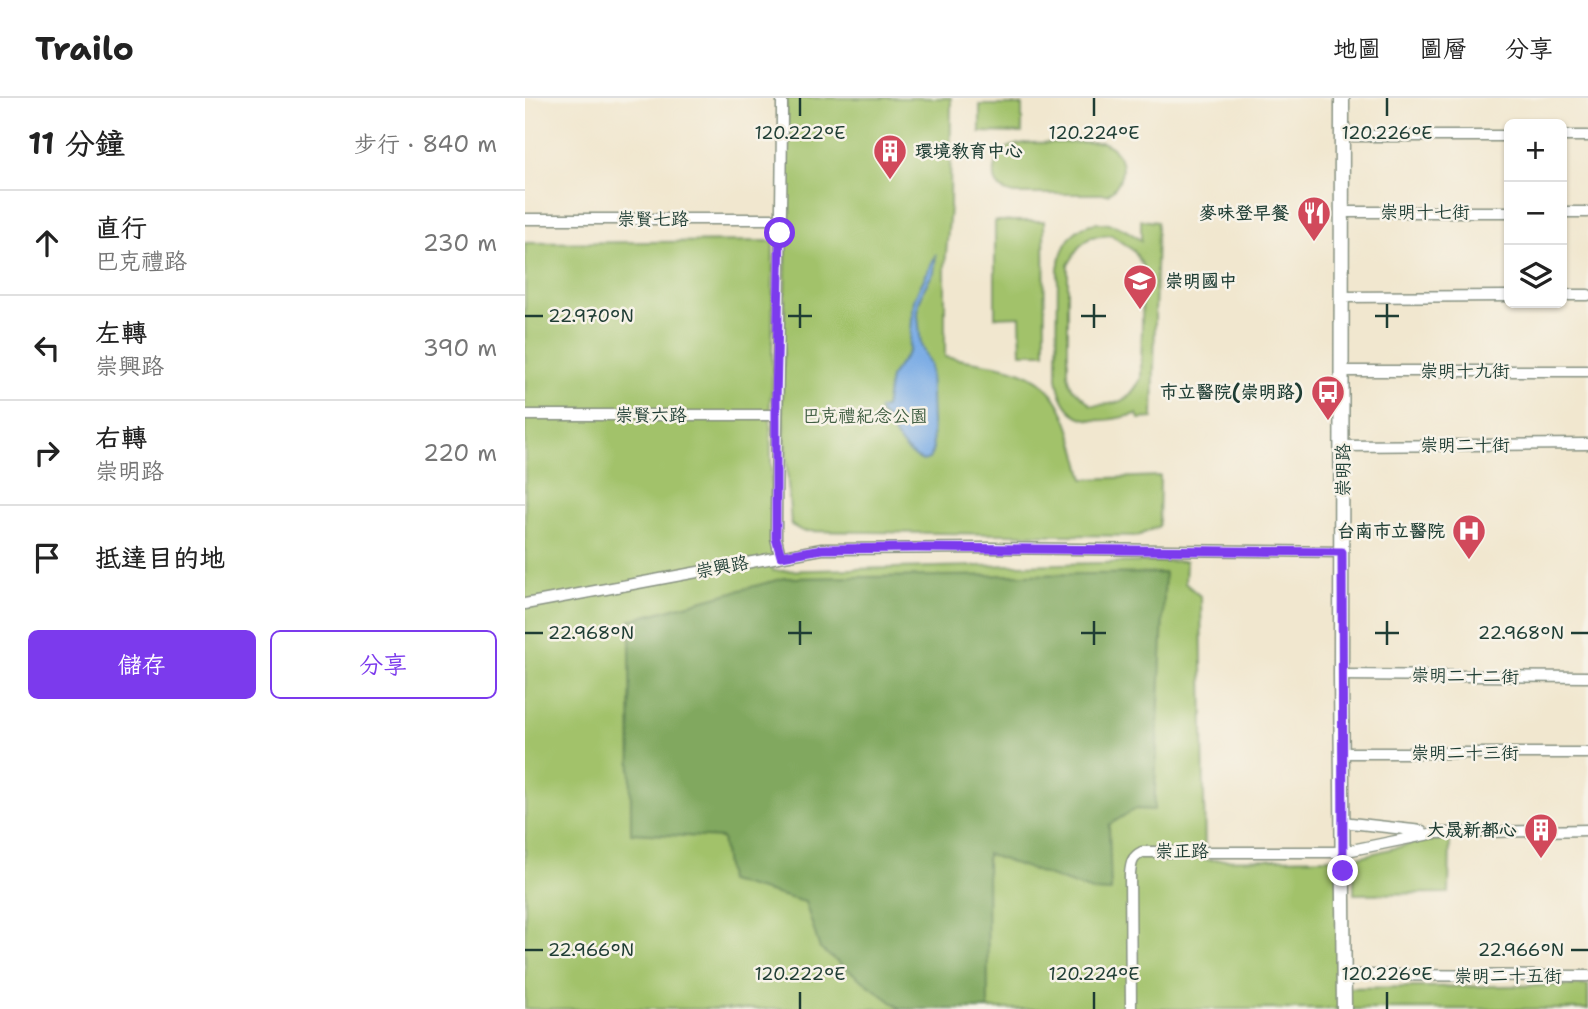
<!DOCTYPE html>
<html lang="zh-TW">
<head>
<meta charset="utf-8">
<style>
	:root { --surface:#fff; --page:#f6f6f6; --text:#222; --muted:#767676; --line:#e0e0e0; --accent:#7c3aed }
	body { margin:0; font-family:"Shantell Sans","LXGW WenKai TC",sans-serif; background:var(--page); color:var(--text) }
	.controls { position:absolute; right:21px; top:21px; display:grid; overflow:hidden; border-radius:10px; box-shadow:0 2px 5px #0004 }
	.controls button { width:63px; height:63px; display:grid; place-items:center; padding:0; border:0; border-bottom:2px solid var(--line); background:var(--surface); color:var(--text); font:35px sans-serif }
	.stop { position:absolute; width:21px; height:21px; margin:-16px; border:5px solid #7c3aed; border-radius:50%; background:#fff }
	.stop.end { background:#7c3aed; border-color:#fff; box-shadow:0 2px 7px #0008 }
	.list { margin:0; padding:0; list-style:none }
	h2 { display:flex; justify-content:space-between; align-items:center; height:91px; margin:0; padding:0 28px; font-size:30px }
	h2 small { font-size:23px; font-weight:400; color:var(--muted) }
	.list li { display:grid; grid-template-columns:46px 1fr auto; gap:21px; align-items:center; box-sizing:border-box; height:105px; padding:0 28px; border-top:2px solid var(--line) }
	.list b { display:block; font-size:26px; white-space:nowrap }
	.list p { margin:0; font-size:23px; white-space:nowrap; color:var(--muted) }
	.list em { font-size:23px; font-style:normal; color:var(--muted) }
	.actions { display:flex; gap:14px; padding:21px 28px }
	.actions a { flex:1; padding:16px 0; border:2px solid var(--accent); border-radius:10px; text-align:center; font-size:24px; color:var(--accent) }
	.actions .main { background:var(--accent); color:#fff }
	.icon { flex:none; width:38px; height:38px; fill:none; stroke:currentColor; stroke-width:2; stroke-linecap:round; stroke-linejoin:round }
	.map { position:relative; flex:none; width:1063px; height:911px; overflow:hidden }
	header { display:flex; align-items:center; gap:42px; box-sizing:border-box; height:98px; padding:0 35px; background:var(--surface); border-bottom:2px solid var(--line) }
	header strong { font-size:33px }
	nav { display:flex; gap:38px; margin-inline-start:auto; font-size:24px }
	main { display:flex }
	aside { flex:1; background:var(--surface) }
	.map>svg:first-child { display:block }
	.green { fill:#a2c26b; stroke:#608050; stroke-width:2; fill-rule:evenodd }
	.forest { fill:#81a85f; stroke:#50724a; stroke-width:2 }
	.water { fill:#79abe5; stroke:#4c748c; stroke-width:2 }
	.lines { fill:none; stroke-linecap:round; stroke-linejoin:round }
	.minor-casing { stroke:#889282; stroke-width:13 }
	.tertiary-casing { stroke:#889282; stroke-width:17 }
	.minor { stroke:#fff; stroke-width:10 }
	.tertiary { stroke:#fff; stroke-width:14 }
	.route { stroke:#7c3aed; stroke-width:9 }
	.ticks { fill:none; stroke:#1f3d34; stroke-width:2.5 }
	.labels { text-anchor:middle; stroke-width:5; stroke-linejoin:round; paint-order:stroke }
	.poi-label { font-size:18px; font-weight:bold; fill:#1f3d34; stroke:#f7f3e8; text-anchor:end }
	.street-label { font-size:18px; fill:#1f3d34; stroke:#f7f3e8 }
	.park-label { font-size:18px; fill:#405e42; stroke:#f7f3e8 }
	.ticks-label { font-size:18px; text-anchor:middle; fill:#1f3d34; stroke:#f7f3e8; stroke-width:5; stroke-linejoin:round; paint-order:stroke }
</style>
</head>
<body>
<header>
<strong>Trailo</strong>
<nav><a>地圖</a><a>圖層</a><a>分享</a></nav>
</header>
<main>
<aside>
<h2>11 分鐘<small>步行 · 840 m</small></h2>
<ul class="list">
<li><svg class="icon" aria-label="ahead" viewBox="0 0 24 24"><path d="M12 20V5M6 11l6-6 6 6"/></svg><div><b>直行</b><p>巴克禮路</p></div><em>230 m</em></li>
<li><svg class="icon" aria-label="left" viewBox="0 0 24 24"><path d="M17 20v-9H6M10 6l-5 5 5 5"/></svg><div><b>左轉</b><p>崇興路</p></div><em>390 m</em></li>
<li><svg class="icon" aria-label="right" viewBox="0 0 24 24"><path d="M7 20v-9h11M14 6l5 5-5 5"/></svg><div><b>右轉</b><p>崇明路</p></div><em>220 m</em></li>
<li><svg class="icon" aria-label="arrive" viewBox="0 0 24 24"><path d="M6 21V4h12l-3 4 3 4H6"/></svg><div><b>抵達目的地</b></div></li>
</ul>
<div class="actions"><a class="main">儲存</a><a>分享</a></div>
</aside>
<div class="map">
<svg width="1063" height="911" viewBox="0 0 1063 911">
	<rect width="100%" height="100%" fill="#f7f3e8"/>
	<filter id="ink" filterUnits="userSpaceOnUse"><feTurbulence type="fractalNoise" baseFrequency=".0143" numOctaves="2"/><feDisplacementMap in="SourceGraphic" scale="14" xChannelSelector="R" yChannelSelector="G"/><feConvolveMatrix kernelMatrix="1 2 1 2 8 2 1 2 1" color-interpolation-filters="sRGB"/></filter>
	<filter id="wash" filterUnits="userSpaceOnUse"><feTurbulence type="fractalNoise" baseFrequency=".00686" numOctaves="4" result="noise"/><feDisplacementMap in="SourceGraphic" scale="28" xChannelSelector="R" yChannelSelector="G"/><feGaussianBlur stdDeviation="1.57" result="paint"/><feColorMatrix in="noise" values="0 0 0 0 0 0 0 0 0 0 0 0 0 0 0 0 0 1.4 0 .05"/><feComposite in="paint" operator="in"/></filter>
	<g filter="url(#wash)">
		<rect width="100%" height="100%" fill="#f1e7cf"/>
		<g class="green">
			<path d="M261,0H426L425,109L420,168V259C446,264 483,266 505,278C542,296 549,346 559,381L635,378L634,428L613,438L277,433L266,427L257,304L262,117Z"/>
			<polygon points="455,7 497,7 497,35 455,34"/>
			<path d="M576,44C602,53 603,81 583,96H489C484,95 478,93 474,89C466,79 470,60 480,52C486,47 494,46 501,45Z"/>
			<path d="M616,122L632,124L628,320L614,321L612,316C572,326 539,330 532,280L533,170C541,121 580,112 616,143ZM586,137L609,153L618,168L616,280C604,305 592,307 566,307L546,288L543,276V167L554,149L566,139Z"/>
			<polygon points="470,123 519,123 520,255 496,255 495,218 470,219"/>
			<polygon points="248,143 247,290 245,303 248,473 661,463 660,485 676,499 680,762 813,760 814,810 811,890 1063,887 1063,911 0,911 0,145"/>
			<polygon points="925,740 924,795 829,796 829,767 833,759 894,744"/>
		</g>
		<polygon class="forest" points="640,475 629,712 610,711 584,727 586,794 567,793 462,756 463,911 376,911 295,851 280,804 203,783 197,740 106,735 105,522 259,480"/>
		<path class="water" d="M411,156L409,174L400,189L394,205L393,217L396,247L405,267L408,353L404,361L398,363C380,356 368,336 360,319L356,317L354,311L360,310L365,280L384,253L389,201Z"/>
	</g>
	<g filter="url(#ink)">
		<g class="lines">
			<g class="minor-casing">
				<g id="minor">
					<polyline points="817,38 984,38"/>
					<polyline points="1037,38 1063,38"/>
					<polyline points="817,114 984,114"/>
					<polyline points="1037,114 1063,114"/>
					<polyline points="0,121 256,121"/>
					<polyline points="1037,197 1063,197"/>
					<polyline points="817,199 984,198"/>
					<polyline points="818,273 1063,273"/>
					<polyline points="0,317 251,317"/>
					<polyline points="818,348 1063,346"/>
					<path d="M255,458L251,440C251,293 257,147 257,0"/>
					<polyline points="0,506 297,451 467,450 817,454"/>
					<polyline points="816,577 1063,579"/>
					<polyline points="817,655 1063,655"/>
					<polyline points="817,724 897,733"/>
					<polyline points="819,877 1063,878"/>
					<path d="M606,911L605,776C606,765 607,759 617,754H817L910,735L1063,732"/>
				</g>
			</g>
			<g class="tertiary-casing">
				<polyline id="tertiary" points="817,0 816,577 819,911"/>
			</g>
			<use href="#minor" class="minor"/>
			<use href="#tertiary" class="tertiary"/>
		</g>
	</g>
	<g class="lines" filter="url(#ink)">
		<polyline class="route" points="255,135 251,303 251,440 256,458 297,451 391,450 817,454 818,773"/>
	</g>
	<path class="ticks" d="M275,0V18M569,0V18M862,0V18M275,206V230M569,206V230M862,206V230M0,218H18M263,218H287M556,218H581M850,218H874M275,523V547M569,523V547M862,523V547M0,535H18M263,535H287M556,535H581M850,535H874M1046,535H1063M0,852H18M1046,852H1063M275,894V911M569,894V911M862,894V911"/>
	<defs>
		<g id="building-pin" transform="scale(1.75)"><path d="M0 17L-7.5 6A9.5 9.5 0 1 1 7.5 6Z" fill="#d1495b" stroke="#f7f3e8"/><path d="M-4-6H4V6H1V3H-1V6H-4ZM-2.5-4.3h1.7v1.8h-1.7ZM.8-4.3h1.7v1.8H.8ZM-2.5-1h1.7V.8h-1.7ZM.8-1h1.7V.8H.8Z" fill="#fff"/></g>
		<g id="restaurant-pin" transform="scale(1.75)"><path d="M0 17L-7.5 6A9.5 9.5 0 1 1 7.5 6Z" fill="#d1495b" stroke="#f7f3e8"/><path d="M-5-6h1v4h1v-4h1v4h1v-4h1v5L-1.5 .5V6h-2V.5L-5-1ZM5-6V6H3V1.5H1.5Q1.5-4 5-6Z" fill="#fff"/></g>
		<g id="school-pin" transform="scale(1.75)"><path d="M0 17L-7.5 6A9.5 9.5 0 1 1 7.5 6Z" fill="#d1495b" stroke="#f7f3e8"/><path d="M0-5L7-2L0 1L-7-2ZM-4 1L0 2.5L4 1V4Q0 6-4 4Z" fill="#fff"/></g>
		<g id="bus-pin" transform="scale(1.75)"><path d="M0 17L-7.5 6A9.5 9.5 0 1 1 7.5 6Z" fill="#d1495b" stroke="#f7f3e8"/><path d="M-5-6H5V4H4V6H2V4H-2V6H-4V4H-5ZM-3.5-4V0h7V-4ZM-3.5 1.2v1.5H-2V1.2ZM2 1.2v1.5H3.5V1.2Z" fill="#fff"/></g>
		<g id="hospital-pin" transform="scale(1.75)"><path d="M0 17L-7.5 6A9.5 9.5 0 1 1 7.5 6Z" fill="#d1495b" stroke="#f7f3e8"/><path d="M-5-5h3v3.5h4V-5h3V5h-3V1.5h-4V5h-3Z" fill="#fff"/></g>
	</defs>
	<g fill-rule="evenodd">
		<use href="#building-pin" x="365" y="53"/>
		<use href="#restaurant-pin" x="789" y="115"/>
		<use href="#school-pin" x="615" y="183"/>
		<use href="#bus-pin" x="803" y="294"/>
		<use href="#hospital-pin" x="944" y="433"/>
		<use href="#building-pin" x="1016" y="732"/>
	</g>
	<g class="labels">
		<g class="poi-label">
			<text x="390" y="59" text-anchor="start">環境教育中心</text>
			<text x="764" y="121">麥味登早餐</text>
			<text x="640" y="189" text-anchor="start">崇明國中</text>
			<text x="778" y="300">市立醫院(崇明路)</text>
			<text x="920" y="439">台南市立醫院</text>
			<text x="992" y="738">大晟新都心</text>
		</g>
		<g class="street-label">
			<text x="900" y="120">崇明十七街</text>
			<text x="128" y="127">崇賢七路</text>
			<text x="940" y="279">崇明十九街</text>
			<text x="126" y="323">崇賢六路</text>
			<text x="940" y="353">崇明二十街</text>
			<text transform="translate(818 372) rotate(-90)" y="6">崇明路</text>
			<text transform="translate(197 469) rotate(-11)" y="6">崇興路</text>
			<text transform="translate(940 578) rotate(1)" y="6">崇明二十二街</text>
			<text x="940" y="661">崇明二十三街</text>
			<text x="657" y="759">崇正路</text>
			<text x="983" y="884">崇明二十五街</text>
		</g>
		<g class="park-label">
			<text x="340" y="324">巴克禮紀念公園</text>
		</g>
	</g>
	<g class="ticks-label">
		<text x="275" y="41">120.222°E</text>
		<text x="569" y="41">120.224°E</text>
		<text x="862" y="41">120.226°E</text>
		<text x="66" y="224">22.970°N</text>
		<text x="66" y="541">22.968°N</text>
		<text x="996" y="541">22.968°N</text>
		<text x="66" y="858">22.966°N</text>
		<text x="996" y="858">22.966°N</text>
		<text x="275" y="882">120.222°E</text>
		<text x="569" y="882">120.224°E</text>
		<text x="862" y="882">120.226°E</text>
	</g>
</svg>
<div class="controls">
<button>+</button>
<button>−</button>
<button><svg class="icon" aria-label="layers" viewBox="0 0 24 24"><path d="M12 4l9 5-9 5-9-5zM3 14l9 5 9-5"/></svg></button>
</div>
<div class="stop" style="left:255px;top:135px"></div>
<div class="stop end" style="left:818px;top:773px"></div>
</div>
</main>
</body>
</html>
